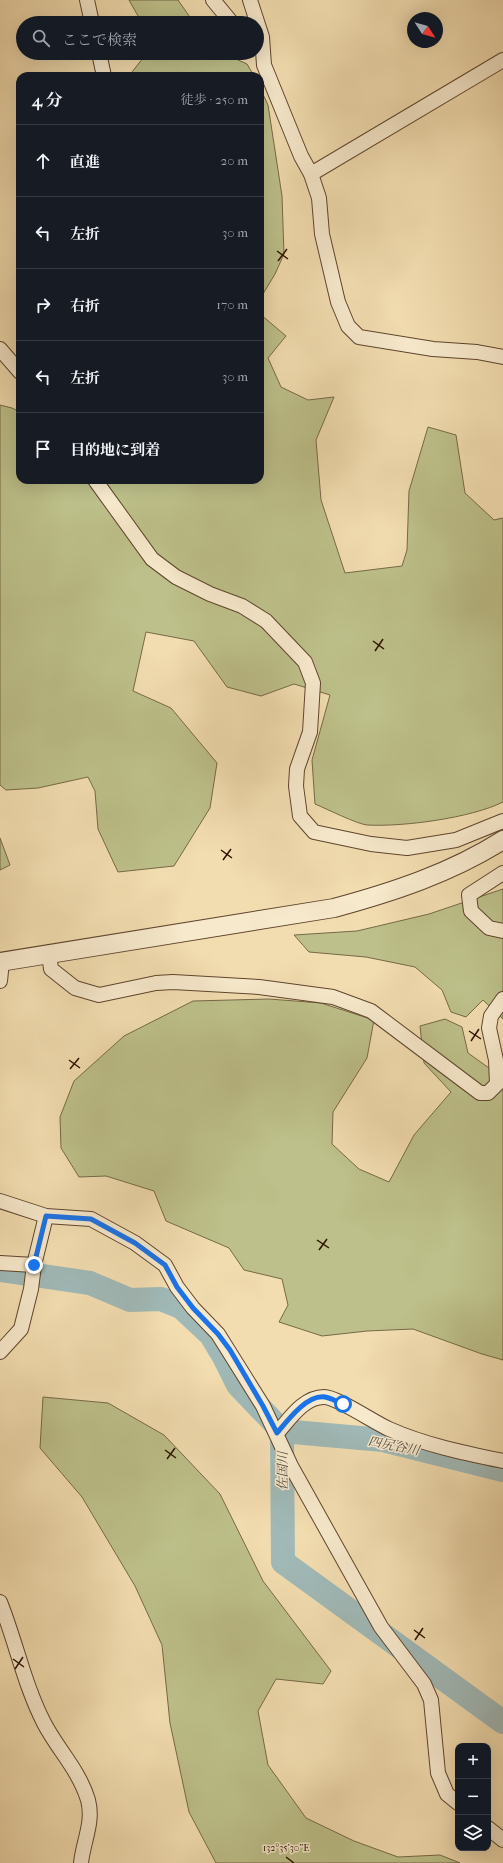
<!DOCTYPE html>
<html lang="ja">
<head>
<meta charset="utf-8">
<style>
	:root { --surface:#171b24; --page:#20242c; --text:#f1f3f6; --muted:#9ea1a6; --line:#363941 }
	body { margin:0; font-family:"IM FELL French Canon","Noto Serif JP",serif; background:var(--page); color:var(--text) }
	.controls { position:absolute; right:12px; bottom:12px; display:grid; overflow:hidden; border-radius:8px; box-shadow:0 4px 16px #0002 }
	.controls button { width:36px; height:36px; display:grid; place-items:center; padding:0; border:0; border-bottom:1px solid var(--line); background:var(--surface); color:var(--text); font:20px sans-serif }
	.compass { position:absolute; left:407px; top:12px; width:36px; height:36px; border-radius:50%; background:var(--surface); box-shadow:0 4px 16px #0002; rotate:126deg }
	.stop { position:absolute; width:12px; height:12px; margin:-9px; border:3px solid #1a73e8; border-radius:50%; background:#fff }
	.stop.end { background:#1a73e8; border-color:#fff; box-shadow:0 1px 4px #0008 }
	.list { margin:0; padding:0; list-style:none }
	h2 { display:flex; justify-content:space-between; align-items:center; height:52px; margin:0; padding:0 16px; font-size:17px }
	h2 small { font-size:13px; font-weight:400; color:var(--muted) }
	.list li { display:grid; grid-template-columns:26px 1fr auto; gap:12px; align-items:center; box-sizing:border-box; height:72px; padding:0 16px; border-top:1px solid var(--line) }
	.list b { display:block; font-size:15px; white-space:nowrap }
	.list em { font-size:13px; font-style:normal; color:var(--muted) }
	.icon { flex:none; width:22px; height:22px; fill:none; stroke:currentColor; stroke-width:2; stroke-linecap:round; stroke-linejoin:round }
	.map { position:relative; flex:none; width:503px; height:1863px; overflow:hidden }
	.search { position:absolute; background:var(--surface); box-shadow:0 4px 16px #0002; left:16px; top:16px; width:248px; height:44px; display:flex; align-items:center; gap:10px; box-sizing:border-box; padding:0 14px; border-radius:22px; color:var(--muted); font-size:15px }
	.panel { position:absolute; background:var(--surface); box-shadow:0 4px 16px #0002; left:16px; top:72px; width:248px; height:412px; border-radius:12px }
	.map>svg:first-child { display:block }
	.green { fill:#bdc08a; stroke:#766946 }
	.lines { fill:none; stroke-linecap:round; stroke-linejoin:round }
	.river { stroke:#a0b9b7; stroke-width:24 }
	.minor-casing { stroke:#5f452d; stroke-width:16 }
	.tertiary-casing { stroke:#5f452d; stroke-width:20 }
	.minor { stroke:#f7e9cc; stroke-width:14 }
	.tertiary { stroke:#f7e9cc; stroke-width:18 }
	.route { stroke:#1a73e8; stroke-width:5 }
	.ticks { fill:none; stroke:#2e1201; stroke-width:1.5 }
	.labels { text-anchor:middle; stroke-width:3; stroke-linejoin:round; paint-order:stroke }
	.water-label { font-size:13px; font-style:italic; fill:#564c41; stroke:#f7e9cc }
	.ticks-label { font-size:10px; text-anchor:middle; fill:#2e1201; stroke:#f7e9cc; stroke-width:3; stroke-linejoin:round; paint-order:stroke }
</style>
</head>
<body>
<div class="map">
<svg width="503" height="1863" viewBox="0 0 503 1863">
	<rect width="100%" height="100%" fill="#f2ddb0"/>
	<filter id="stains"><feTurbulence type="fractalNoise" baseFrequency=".005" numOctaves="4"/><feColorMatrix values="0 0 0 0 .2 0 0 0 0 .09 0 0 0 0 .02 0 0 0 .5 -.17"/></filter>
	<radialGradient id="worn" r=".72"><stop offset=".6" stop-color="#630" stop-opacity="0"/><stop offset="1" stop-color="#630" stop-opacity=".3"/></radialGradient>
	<g class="green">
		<polygon points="129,0 178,0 194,23 142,23"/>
		<polygon points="147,53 223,53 247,64 254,76 134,76 132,72"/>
		<polygon points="260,88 268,105 282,196 284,254 275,274 260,299"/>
		<path d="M260,314L286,336L268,358L281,387L308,400L334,397L316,440L321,500L345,573L402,566L407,550L409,491L428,427L456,435L465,493L494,520L503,518V802C471,818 403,827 367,825C357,824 327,809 315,804L312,760L330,695L294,684L261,696L227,687L194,641L146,632L133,691L171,708L217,763L210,808L174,866L118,872L98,829L95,791L88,777L38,788L6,790L0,785V405L12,408L20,412V480H260Z"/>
		<polygon points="0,838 10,865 0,870"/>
		<polygon points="503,889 503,1019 483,1000 466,1017 451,1012 442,990 415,967 366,957 309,952 294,935 357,931 429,914"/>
		<polygon points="269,999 321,1003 374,1020 367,1058 333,1112 332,1144 359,1169 389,1182 414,1135 451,1092 424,1063 420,1026 445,1019 462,1027 468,1053 503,1078 503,1360 482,1354 413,1329 367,1331 322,1336 279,1322 288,1305 282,1279 244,1270 229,1248 166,1221 154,1191 106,1176 79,1177 61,1148 60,1117 74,1081 124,1036 193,1001"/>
		<polygon points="43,1397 108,1403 164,1435 220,1494 263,1581 331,1671 323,1684 276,1679 258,1711 268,1765 306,1818 354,1841 398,1857 440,1855 460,1863 216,1863 189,1812 170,1723 162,1645 135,1586 82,1497 40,1448"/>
	</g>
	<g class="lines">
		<g class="river">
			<polyline points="0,1270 90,1283 130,1300 161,1299 181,1307 211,1335 223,1355 238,1385 282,1431 283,1562 503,1722"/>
			<polyline points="282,1431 383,1440 503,1470"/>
		</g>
		<g class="minor-casing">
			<g id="minor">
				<polyline points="87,0 92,23"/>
				<polyline points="213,0 232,23"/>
				<polyline points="250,0 262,37 264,65 301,156 311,174 319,198 322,234 338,302 348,326 359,337 433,349 477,352 503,357"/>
				<polyline points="99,53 104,76"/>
				<polyline points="311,174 503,60"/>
				<polyline points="0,349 20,372"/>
				<polyline points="95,480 152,559 176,577 210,594 242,606 266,621 305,662 313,683 310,732 297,769 296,786 300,816 314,832 371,844 407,848 456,840 503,821"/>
				<polyline points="503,873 469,895 471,911 489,928 503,931"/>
				<polyline points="49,953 51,969 75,988 99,995 156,983 173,982 259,987 333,997 371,1011 480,1093 488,1093 497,1084 496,1060 489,1028 491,1016 503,999"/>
				<polyline points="0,981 2,961"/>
				<polyline points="0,1201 46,1216 91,1219 135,1243 165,1265 177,1287 193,1308 218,1334 263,1406 291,1466 381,1627 424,1684 431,1700 438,1773 447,1794 458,1803"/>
				<polyline points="0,1263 34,1265"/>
				<polyline points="0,1352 21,1329 31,1289 34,1265 46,1216"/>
				<path d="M277,1433C289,1420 303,1397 324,1397C337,1397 375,1423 389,1429C425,1445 464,1453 503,1461"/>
				<path d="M0,1602C16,1642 24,1684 44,1723C58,1750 79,1770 88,1800C94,1822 83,1842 81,1863"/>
				<polyline points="488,1828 503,1840"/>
			</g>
		</g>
		<g class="tertiary-casing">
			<path id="tertiary" d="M0,962L334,908C393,892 451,873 503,840"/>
		</g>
		<use href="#minor" class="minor"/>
		<use href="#tertiary" class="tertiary"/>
	</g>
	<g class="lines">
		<path class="route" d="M34,1265L46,1216L91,1219L135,1243L165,1265L177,1287L193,1308L218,1334L230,1350L263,1406L277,1433C287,1421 307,1394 325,1397C331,1398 337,1402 343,1404"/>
	</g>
	<path class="ticks" d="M277,251L288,259M278,261L287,249M373,641L384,649M375,651L383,639M221,850L232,858M223,860L231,849M469,1031L481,1039M471,1041L479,1029M69,1060L80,1068M70,1069L79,1058M317,1240L329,1248M319,1250L327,1239M165,1450L176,1458M167,1459L175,1448M414,1630L425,1638M415,1640L423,1628M13,1659L24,1667M15,1669L23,1657M286,1857L294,1863"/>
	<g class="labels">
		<g class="water-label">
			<text transform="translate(394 1445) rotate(11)" y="5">四尻谷川</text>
			<text transform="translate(282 1471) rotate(-90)" y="5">佐国川</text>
		</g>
	</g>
	<g class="ticks-label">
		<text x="286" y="1851">132°35'30"E</text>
	</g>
	<rect width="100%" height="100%" filter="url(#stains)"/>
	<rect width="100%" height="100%" fill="url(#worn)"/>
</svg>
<div class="controls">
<button>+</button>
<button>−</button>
<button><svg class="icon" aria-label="layers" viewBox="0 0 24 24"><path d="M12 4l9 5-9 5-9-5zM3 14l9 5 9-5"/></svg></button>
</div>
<svg class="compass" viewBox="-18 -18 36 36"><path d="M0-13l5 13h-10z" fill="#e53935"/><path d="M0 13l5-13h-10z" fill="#9ea1a6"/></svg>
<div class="stop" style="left:343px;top:1404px"></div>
<div class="stop end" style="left:34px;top:1265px"></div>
<div class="search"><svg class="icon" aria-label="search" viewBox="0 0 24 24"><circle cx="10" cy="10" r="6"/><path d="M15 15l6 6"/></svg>ここで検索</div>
<section class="panel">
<h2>4 分<small>徒歩 · 250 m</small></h2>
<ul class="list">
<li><svg class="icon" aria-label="ahead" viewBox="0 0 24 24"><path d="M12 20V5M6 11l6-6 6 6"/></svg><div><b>直進</b></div><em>20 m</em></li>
<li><svg class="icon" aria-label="left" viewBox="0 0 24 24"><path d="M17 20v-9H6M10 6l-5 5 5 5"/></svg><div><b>左折</b></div><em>30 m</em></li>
<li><svg class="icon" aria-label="right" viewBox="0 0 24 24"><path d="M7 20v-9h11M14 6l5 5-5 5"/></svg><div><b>右折</b></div><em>170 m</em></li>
<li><svg class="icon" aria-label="left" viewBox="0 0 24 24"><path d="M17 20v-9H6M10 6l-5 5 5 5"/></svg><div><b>左折</b></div><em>30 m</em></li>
<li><svg class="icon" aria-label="arrive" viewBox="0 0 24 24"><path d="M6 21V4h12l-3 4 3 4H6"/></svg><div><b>目的地に到着</b></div></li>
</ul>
</section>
</div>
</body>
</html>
